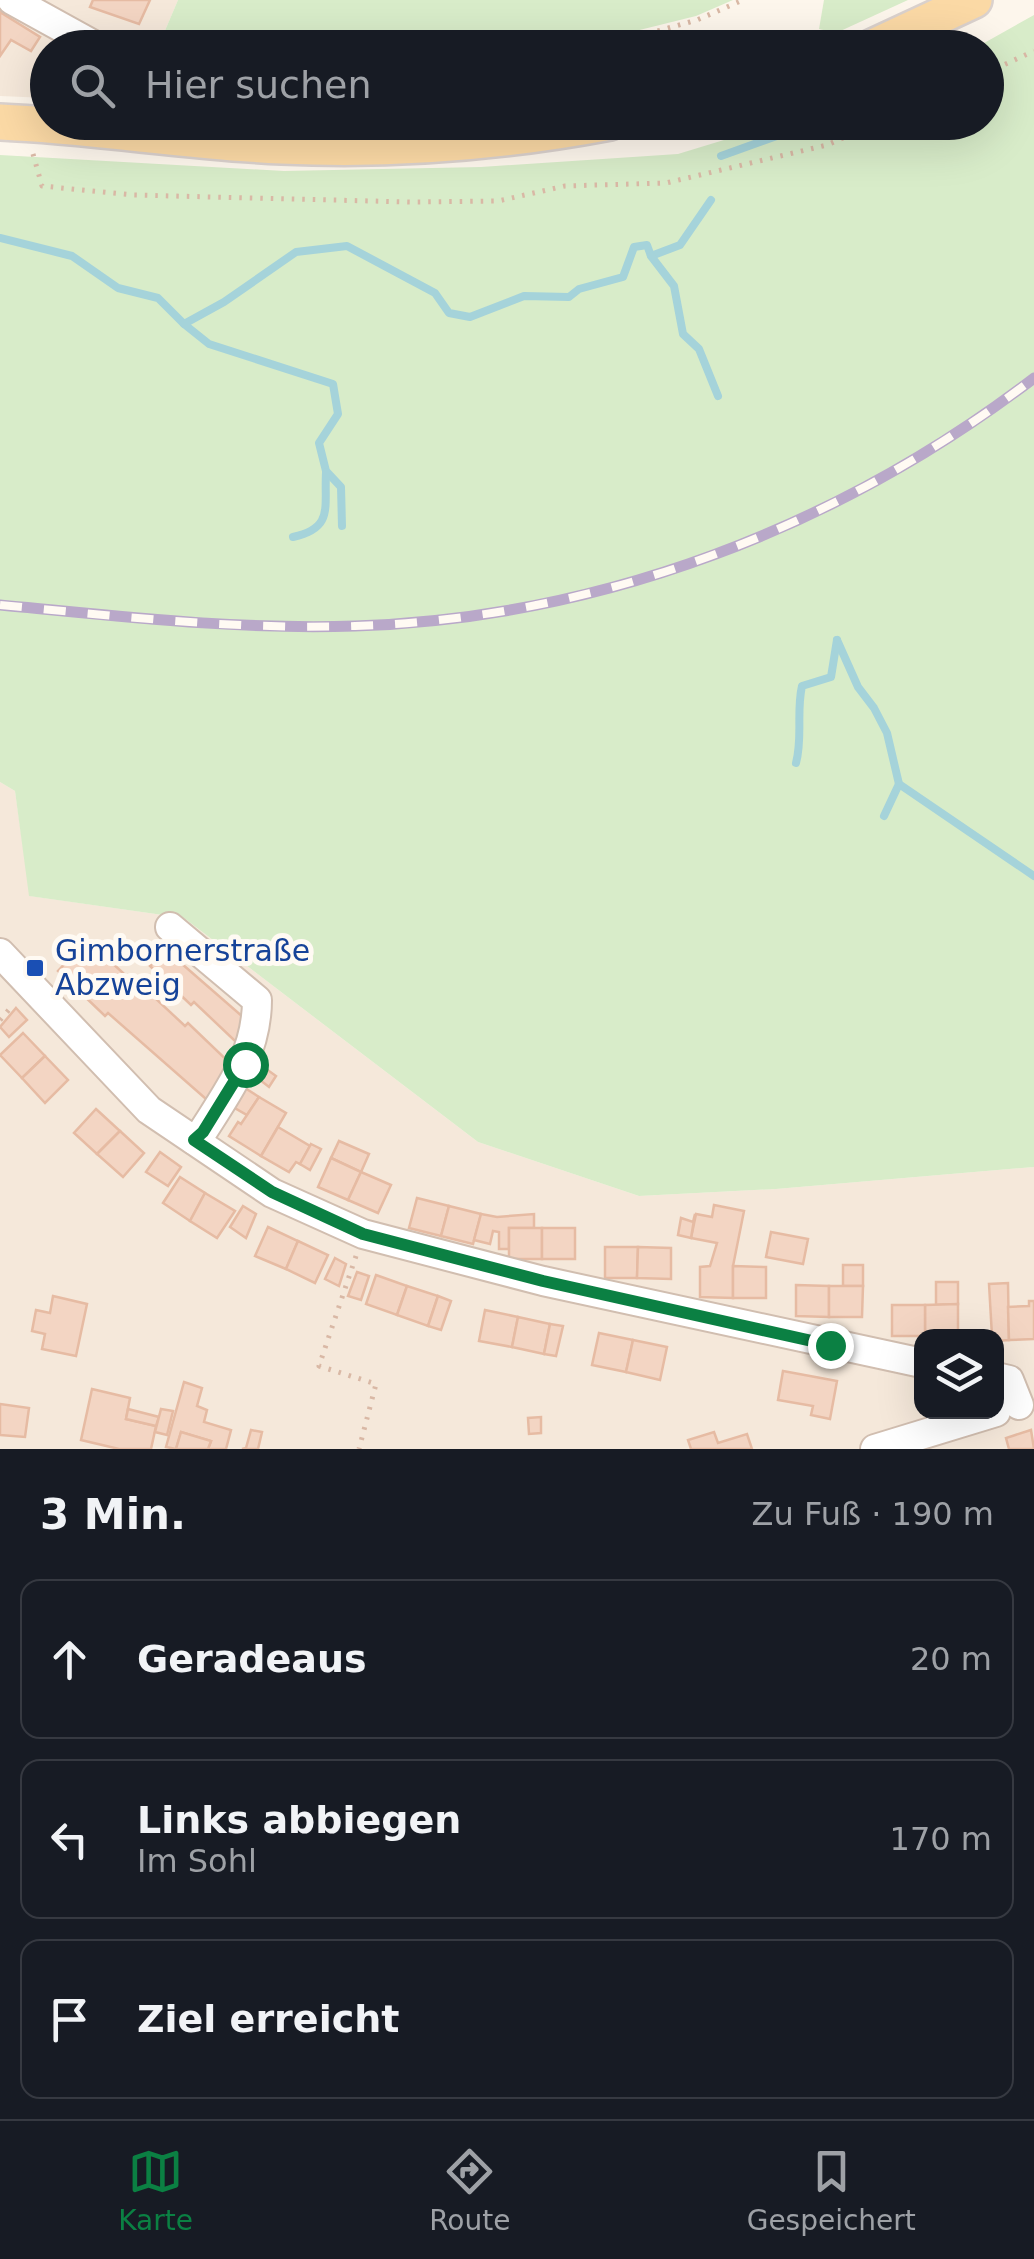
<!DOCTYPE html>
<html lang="de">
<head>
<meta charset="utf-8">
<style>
	:root { --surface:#171b24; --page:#242831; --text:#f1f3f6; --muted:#9ea1a6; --line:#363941; --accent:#0b8043 }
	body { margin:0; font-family:"DejaVu Sans",sans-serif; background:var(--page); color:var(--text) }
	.controls { position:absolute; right:30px; bottom:30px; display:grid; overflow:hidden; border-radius:20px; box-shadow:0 10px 40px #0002 }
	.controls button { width:90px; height:90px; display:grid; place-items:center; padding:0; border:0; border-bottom:2px solid var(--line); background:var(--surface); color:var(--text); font:50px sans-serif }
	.stop { position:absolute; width:30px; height:30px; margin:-22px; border:8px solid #0b8043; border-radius:50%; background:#fff }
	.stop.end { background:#0b8043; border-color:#fff; box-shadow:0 2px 10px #0008 }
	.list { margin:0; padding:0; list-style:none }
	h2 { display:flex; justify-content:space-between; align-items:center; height:130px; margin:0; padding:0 40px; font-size:42px }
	h2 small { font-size:32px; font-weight:400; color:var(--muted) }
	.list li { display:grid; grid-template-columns:65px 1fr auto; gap:30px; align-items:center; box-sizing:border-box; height:160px; margin:0 20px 20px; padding:0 20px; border:2px solid var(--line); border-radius:20px }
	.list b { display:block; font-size:38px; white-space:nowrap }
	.list p { margin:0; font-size:32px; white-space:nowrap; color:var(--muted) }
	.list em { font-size:32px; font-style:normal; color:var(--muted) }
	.icon { flex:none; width:55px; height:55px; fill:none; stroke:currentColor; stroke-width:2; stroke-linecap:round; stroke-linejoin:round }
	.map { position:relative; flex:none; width:1034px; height:1449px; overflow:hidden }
	.search { position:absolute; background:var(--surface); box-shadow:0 10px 40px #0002; left:30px; right:30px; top:30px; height:110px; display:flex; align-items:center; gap:25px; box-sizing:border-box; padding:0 35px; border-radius:55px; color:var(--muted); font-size:38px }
	.sheet { height:670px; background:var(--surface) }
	nav { display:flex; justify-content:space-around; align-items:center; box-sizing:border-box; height:140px; border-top:2px solid var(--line); background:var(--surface); font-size:28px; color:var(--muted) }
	nav a { display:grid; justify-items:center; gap:5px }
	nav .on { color:var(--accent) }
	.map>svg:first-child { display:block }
	.residential { fill:#f5e8da; fill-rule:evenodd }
	.green { fill:#d8ecc9 }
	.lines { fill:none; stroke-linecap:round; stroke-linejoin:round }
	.stream { stroke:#a5d3da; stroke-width:8 }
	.building { fill:#f3d5c3; stroke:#e6bba3; stroke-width:2.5 }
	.minor-casing { stroke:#d1beb0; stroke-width:32 }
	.major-casing { stroke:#dad1cd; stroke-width:40 }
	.path { stroke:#d9b8a5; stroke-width:5; stroke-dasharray:2.5 8; stroke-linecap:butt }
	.minor { stroke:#fff; stroke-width:28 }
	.major { stroke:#fbd9a5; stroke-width:35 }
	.rail-casing { stroke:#b9a8c9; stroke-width:11 }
	.rail { stroke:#fffaf3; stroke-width:8; stroke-dasharray:22; stroke-linecap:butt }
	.route { stroke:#0b8043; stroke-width:12 }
	.transit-dot { fill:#1a4fb4; stroke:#fffaf3; stroke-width:4 }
	.labels { text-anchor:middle; stroke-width:10; stroke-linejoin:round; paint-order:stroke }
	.transit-label { font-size:30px; fill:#164399; stroke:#fffaf3; text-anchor:start }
</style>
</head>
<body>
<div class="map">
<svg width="1034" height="1449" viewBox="0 0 1034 1449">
	<rect width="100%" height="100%" fill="#fdf6ec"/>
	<g class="residential">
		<polygon points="0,0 178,0 158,47 48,48 47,98 0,96"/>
		<path d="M0,782L15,791L30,896L184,918L478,1142L639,1196L776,1189L1034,1167V1449H0ZM922,1336H996V1412H922Z"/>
	</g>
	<g class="green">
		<polygon points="178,0 733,0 696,16 571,47 158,47"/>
		<polygon points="824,0 908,0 836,33 819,29"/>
		<polygon points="1034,15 1034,1167 776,1189 639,1196 478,1142 184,918 29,896 15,791 0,782 0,155 284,171 481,167 678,154 780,123 986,122 986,48 977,47"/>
	</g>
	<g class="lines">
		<g class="stream">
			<polyline points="721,156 816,122"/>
			<polyline points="0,238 72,256 118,288 158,298 184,324 224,302 296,252 347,246 435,293 449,313 470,317 524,296 569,297 579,289 623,277 634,247 647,245 651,256 680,245 711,200"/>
			<polyline points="651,256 674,286 683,334 699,349 718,396"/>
			<polyline points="184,324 209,344 333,384 338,414 319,443 326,471 341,487 342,526"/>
			<path d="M293,537C334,528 324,508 326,472"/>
			<polyline points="837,640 858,687 874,708 887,733 899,784 1034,876"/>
			<path d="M796,763C803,737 796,712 802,686L831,677L837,640"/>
			<polyline points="884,816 899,784"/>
		</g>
	</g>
	<g class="building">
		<polygon points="93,0 150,0 139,24 90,7"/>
		<polygon points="0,12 40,37 31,51 11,40 0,56"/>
		<polygon points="87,940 135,984 138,982 185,1026 188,1023 235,1068 206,1099 108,1013 105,1016 58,971"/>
		<polygon points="166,950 251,1024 235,1041 194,1002 191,1005 150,966"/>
		<polygon points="16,1008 27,1020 9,1037 0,1027"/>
		<polygon points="23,1033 45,1056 22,1078 0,1055"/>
		<polygon points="45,1056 68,1080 45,1103 22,1078"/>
		<polygon points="262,1066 276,1076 269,1087 255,1076"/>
		<polygon points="245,1088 259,1097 247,1115 233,1107"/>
		<polygon points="259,1097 286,1113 261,1156 229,1136 238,1122 241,1124"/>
		<polygon points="96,1109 120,1131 97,1154 74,1133"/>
		<polygon points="278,1127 310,1146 300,1164 296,1162 289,1172 261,1156"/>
		<polygon points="120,1131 144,1153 123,1177 97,1154"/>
		<polygon points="339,1141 369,1154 361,1172 331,1158"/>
		<polygon points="311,1144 321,1149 310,1170 300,1164"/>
		<polygon points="160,1152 181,1167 168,1186 146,1172"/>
		<polygon points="331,1158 361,1172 348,1200 318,1187"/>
		<polygon points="361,1172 391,1185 378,1213 348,1200"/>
		<polygon points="180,1177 205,1193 190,1221 163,1203"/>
		<polygon points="205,1193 235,1211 217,1238 190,1221"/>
		<polygon points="417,1198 449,1206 441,1236 409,1228"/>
		<polygon points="714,1205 744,1211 733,1266 733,1298 700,1297 700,1267 710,1266 717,1243 691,1238 696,1214 712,1217"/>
		<polygon points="243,1206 256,1214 246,1238 230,1227"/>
		<polygon points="449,1206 481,1214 473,1244 441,1236"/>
		<polygon points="481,1214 497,1217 534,1214 534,1228 509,1228 509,1249 499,1249 499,1232 493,1231 490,1244 474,1240"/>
		<polygon points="695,1214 691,1238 678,1235 681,1218 693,1222"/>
		<polygon points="268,1227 298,1241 286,1269 255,1256"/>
		<rect x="509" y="1228" width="33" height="31"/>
		<rect x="542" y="1228" width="33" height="31"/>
		<polygon points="771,1232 808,1239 803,1264 766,1257"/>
		<polygon points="298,1241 328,1255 315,1283 286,1269"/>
		<polygon points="605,1247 638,1247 637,1278 605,1278"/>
		<polygon points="638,1247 671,1248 671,1279 637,1278"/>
		<polygon points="335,1258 346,1264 339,1286 325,1279"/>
		<rect x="843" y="1265" width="20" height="21"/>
		<polygon points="733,1266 766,1267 766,1298 733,1298"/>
		<polygon points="357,1272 369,1276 361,1300 348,1296"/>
		<polygon points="376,1275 407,1286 397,1315 366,1304"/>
		<polygon points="936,1282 958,1282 958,1304 936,1305"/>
		<polygon points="1008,1283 1009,1340 996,1341 996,1336 992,1336 989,1284"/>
		<polygon points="796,1285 829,1286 829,1317 796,1316"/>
		<polygon points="407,1286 438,1296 428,1326 397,1315"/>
		<polygon points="829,1286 863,1286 862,1317 829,1317"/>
		<polygon points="53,1296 87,1304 76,1356 42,1349 45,1334 32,1331 36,1310 50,1313"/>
		<polygon points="438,1296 451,1301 441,1330 428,1326"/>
		<polygon points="1029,1301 1034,1301 1034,1339 1009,1340 1008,1307 1029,1306"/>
		<polygon points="958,1304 958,1336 925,1336 925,1305"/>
		<rect x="892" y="1305" width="33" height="31"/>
		<polygon points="485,1310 518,1317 512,1347 479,1341"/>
		<polygon points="518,1317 550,1324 544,1354 512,1347"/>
		<polygon points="550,1324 563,1326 556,1356 544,1354"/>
		<polygon points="599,1333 633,1340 626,1372 592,1365"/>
		<polygon points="633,1340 667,1347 660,1380 626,1372"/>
		<polygon points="783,1371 837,1381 830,1419 811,1415 813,1406 778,1400"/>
		<polygon points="184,1382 202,1388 197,1406 207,1410 204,1422 231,1430 226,1449 208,1449 211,1441 181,1432 176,1449 166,1447"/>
		<polygon points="92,1389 130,1398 126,1419 156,1426 151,1449 119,1449 81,1440"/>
		<polygon points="0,1404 29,1408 25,1437 0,1435"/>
		<polygon points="128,1409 159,1417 156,1426 126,1419"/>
		<polygon points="161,1409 173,1411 167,1435 155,1432"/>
		<polygon points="541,1417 541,1433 529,1434 528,1418"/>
		<polygon points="251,1430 262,1432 258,1449 242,1449 246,1448"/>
		<polygon points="1031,1430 1034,1449 1009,1449 1006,1438"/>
		<polygon points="181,1432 211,1441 208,1449 176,1449"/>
		<polygon points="714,1432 718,1443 747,1434 752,1449 691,1449 688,1440"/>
	</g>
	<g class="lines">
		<g class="minor-casing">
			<g id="minor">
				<polyline points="12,0 99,48"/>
				<path d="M170,927L257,1000C257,1052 230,1089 203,1131L194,1140"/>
				<polyline points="0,953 149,1110 272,1193 363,1234 543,1281 922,1363"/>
				<polyline points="996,1377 1009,1380 1019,1405"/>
				<polyline points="875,1449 996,1412"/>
			</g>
		</g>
		<g class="major-casing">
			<g id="major">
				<polyline points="871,48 974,0"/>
				<path d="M0,122C94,126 188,142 282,146C390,151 504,142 610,122"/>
			</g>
		</g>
		<g class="path">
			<polyline points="597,48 697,20 743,0"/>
			<polyline points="986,73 1034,51"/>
			<polyline points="33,154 42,186 133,195 411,202 498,201 565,186 666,183 827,145 879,122"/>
			<polyline points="0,1020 13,1005"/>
			<polyline points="356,1256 319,1366 376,1384 359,1449"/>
		</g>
		<use href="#minor" class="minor"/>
		<use href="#major" class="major"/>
		<g class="rail-casing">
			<path id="rail" d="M0,605C118,616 236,630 355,626C601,618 839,527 1034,378"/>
		</g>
		<use href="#rail" class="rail"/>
	</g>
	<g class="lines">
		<polyline class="route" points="245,1064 203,1132 194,1140 272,1192 363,1234 543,1281 830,1345"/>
	</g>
	<rect class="transit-dot" x="25" y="958" width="20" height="20" rx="5"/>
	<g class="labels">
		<g class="transit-label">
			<text x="55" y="961">Gimbornerstraße<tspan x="55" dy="34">Abzweig</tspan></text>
		</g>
	</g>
</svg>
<div class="controls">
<button><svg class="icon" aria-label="layers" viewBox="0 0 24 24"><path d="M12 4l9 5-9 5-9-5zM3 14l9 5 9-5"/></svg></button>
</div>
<div class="stop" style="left:245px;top:1064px"></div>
<div class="stop end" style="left:830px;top:1345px"></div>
<div class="search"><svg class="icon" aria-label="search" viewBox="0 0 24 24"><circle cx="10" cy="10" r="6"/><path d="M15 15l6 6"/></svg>Hier suchen</div>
</div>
<section class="sheet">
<h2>3 Min.<small>Zu Fuß · 190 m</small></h2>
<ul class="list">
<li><svg class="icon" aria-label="ahead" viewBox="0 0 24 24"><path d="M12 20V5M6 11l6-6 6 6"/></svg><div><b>Geradeaus</b></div><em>20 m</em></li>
<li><svg class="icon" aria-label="left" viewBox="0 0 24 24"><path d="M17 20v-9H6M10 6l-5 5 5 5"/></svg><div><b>Links abbiegen</b><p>Im Sohl</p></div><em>170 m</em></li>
<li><svg class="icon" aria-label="arrive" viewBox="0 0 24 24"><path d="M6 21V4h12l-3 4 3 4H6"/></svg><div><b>Ziel erreicht</b></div></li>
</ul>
</section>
<nav>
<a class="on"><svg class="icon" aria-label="map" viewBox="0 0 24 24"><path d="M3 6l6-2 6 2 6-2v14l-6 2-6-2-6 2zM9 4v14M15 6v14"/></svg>Karte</a>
<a><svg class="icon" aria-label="directions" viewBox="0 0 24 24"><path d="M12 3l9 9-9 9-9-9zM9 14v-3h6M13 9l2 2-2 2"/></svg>Route</a>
<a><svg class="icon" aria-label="saved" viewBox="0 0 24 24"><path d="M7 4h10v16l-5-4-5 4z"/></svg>Gespeichert</a>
</nav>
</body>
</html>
